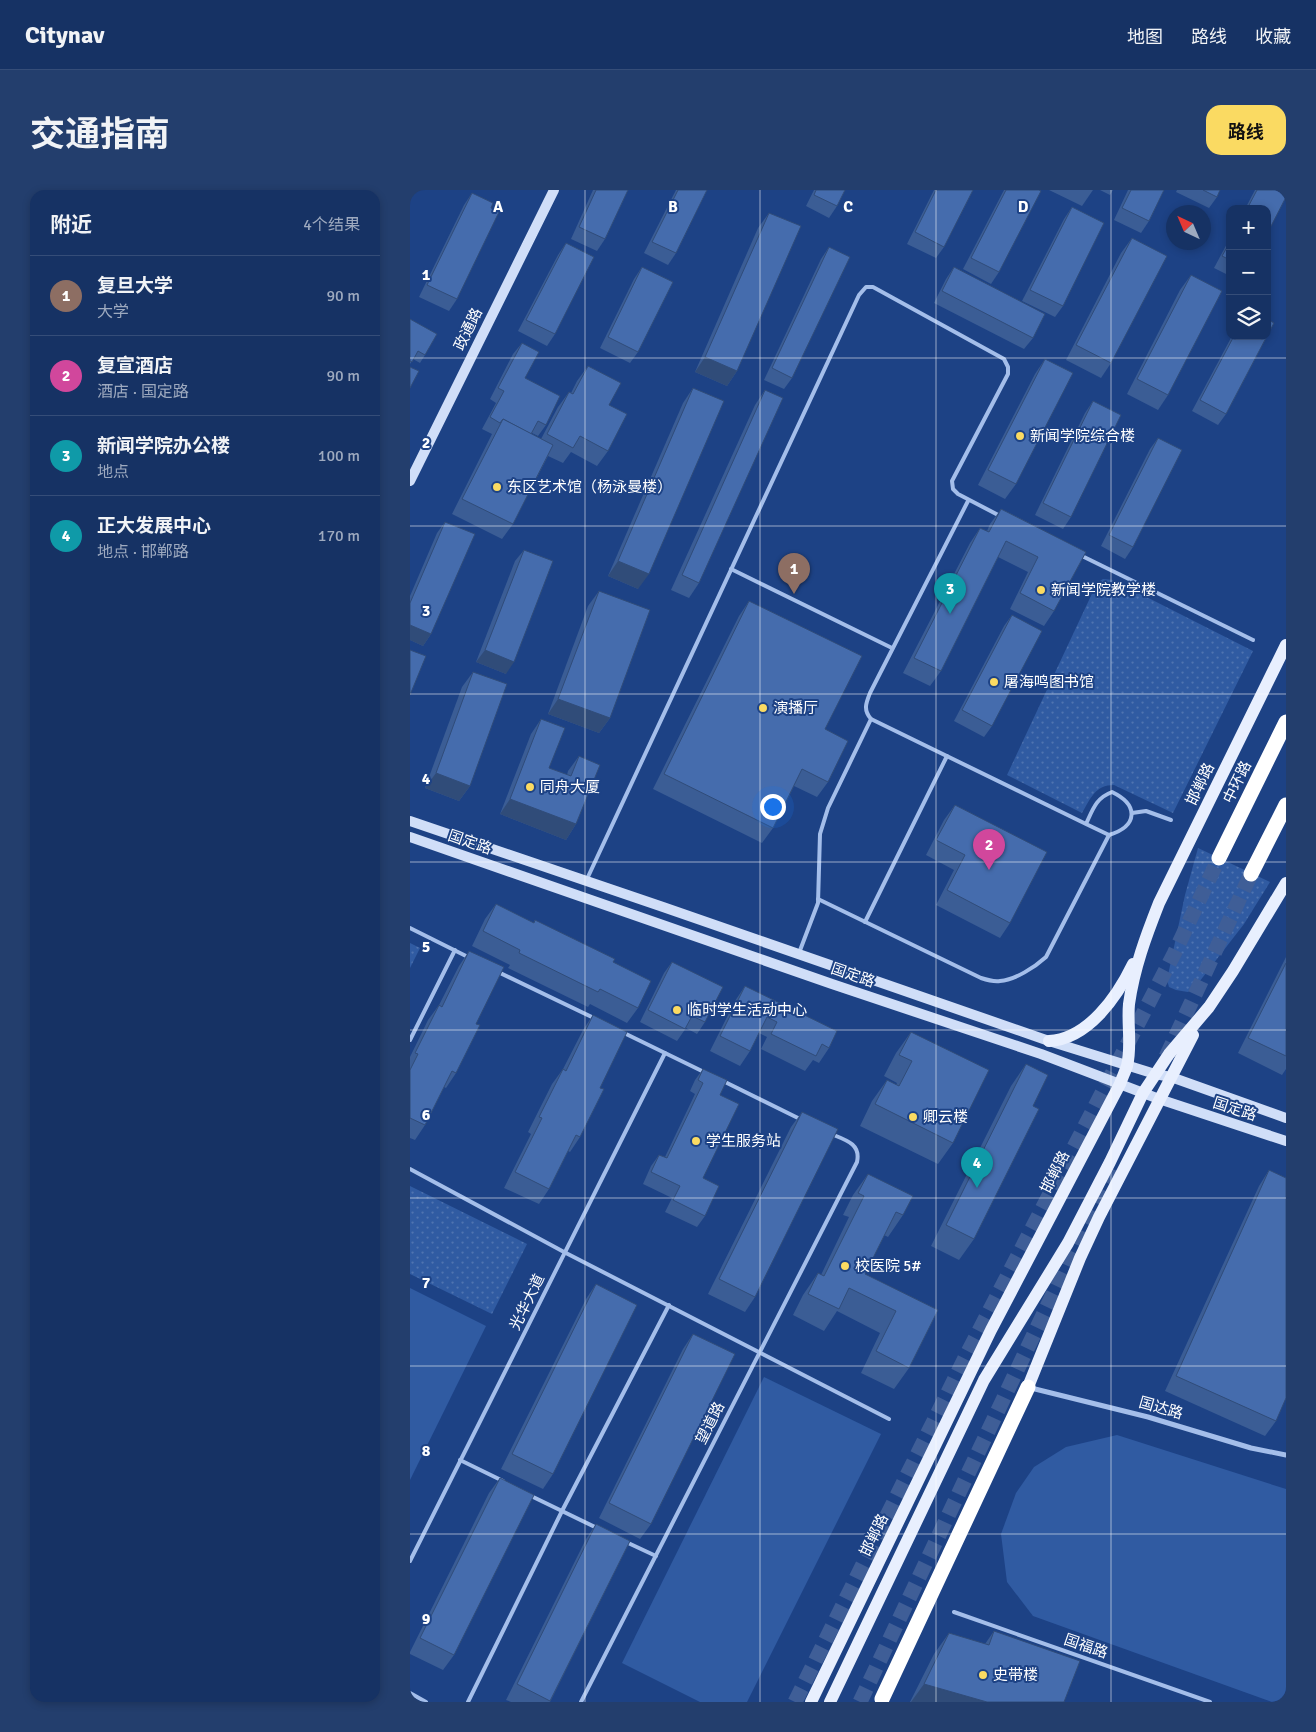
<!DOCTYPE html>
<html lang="zh">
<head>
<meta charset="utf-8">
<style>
	:root { --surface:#163264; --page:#233e6d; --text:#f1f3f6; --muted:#9eaabf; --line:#354d78; --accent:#fada62 }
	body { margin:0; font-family:Signika,"Noto Sans SC",sans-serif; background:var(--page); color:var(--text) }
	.controls { position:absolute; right:15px; top:15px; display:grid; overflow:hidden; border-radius:10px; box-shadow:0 2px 8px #0003 }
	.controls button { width:45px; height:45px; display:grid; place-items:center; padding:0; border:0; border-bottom:1px solid var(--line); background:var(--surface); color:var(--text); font:25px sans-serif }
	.compass { position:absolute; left:756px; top:15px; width:45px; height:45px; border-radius:50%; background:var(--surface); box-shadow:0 2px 8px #0003; rotate:316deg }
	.you { position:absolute; left:362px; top:616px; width:18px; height:18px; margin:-12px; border:4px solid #fff; border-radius:50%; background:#1a73e8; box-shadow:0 0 0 8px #1a73e833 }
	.badge { display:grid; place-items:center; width:32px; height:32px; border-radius:50%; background:var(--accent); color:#fff; font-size:16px; font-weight:700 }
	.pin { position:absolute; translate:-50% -41px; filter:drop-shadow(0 1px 2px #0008) }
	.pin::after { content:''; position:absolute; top:26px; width:18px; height:15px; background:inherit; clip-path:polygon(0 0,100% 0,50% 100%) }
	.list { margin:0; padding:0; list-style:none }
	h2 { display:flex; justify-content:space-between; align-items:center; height:65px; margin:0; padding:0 20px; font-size:21px }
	h2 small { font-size:16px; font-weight:400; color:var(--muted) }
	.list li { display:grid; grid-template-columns:32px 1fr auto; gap:15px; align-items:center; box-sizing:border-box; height:80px; padding:0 20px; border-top:1px solid var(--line) }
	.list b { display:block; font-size:19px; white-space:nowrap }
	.list p { margin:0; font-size:16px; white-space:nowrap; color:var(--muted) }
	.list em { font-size:16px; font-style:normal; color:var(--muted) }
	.icon { flex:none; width:28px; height:28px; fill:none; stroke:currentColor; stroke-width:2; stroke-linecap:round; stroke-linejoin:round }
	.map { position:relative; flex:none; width:876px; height:1512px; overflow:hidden; border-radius:15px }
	header { display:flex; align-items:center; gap:30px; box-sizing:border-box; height:70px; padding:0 25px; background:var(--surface); border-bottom:1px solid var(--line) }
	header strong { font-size:24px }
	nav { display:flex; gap:28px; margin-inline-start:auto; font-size:18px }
	.intro { display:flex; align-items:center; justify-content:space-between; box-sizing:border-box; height:120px; padding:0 30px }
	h1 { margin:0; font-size:35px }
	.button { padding:12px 22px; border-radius:15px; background:var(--accent); color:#111; font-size:18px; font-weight:700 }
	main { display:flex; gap:30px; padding:0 30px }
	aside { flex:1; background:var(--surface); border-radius:15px; box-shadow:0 2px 8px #0003 }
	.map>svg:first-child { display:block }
	.green { fill:#305ba2 }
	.park { fill:url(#park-dots) }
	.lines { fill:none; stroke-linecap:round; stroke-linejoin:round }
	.highway-tunnel { stroke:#3f5e97; stroke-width:15; stroke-dasharray:15 8; stroke-linecap:butt }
	.lane { stroke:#a4beea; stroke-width:4 }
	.street { stroke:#a4beea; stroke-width:5 }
	.secondary { stroke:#d0def8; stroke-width:10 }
	.primary { stroke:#e8effe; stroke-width:12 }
	.highway { stroke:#fff; stroke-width:15 }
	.wall { fill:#3b5d95 }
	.shaded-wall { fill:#304c79 }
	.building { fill:#456cad; stroke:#304c79 }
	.grid { fill:none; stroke:#fff; stroke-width:1; stroke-opacity:0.55 }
	.poi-dot { fill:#fada62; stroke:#1d4285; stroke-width:2 }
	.labels { text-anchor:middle; stroke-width:4; stroke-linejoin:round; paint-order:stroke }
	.street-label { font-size:15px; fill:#fff; stroke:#1d4285 }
	.poi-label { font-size:15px; fill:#fff; stroke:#1d4285; text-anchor:start }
	.grid-label { font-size:16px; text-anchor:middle; font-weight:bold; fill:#fff; stroke:#1d4285; stroke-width:4; stroke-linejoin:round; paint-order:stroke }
</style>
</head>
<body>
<header>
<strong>Citynav</strong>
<nav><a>地图</a><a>路线</a><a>收藏</a></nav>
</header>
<div class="intro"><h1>交通指南</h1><a class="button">路线</a></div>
<main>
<aside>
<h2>附近<small>4个结果</small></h2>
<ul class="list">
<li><span class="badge" style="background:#8d6e63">1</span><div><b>复旦大学</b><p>大学</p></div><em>90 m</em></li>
<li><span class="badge" style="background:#d1479c">2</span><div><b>复宣酒店</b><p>酒店 · 国定路</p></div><em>90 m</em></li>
<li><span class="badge" style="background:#0f9aa8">3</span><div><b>新闻学院办公楼</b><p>地点</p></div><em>100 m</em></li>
<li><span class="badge" style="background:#0f9aa8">4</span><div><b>正大发展中心</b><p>地点 · 邯郸路</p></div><em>170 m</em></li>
</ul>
</aside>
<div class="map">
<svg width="876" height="1512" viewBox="0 0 876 1512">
	<defs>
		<pattern id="park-dots" width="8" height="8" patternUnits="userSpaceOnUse" patternTransform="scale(1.25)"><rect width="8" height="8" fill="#305ba2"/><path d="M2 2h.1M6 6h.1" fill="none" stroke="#4f74b0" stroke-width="1.8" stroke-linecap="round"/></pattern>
	</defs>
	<rect width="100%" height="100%" fill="#1d4285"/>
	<g class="green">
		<polygon points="0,1098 76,1136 0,1290"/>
		<polygon points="354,1187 471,1244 337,1512 290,1512 212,1473"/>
		<polygon points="707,1245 876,1299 876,1512 862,1512 623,1426 597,1392 591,1344 606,1303 624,1277 656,1257"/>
	</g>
	<g class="park">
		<path d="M693,389L703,390L843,461L763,623L704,595C685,595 681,608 672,623L597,585L687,393Z"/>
		<polygon points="788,658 860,692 834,734 786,796 778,802 766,800 759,797 757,790 775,705"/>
		<polygon points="0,753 10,758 0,778"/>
		<polygon points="0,996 117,1054 82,1124 0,1084"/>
	</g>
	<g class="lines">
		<g class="highway-tunnel">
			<polyline points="756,867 841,684"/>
			<polyline points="385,1512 555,1168 764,764 809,668"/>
			<polyline points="450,1512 705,973"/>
		</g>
		<g class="lane">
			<path d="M558,311L460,503C456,513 453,520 461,529L676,634L699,645C728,636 729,615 702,602C686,608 683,619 676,634"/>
			<polyline points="670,365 843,450"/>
			<polyline points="321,379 482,458"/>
			<polyline points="722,623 736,621 761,630"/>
			<polyline points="177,689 449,105 456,97 463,97 594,169 598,177 598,184 542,291 543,299 548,304 592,327"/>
			<path d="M408,709L571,788C577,790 583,792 590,791C605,790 625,777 636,767L699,645"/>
			<polyline points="455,732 537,566"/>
			<polyline points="0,738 60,768"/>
			<polyline points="389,763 408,713 410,644 418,618 461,529"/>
			<polyline points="86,781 186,829"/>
			<polyline points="212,842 296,883"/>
			<polyline points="0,850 45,760"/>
			<polyline points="313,891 390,929"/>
			<polyline points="0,979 154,1062 479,1229"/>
			<polyline points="50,1270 93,1291"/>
			<polyline points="119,1305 187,1338"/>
			<polyline points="216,1352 246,1366"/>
			<polyline points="0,1371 255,863"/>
			<polyline points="544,1422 800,1512"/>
			<polyline points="0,1503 16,1512"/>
			<polyline points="58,1512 152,1321 259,1115"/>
			<path d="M171,1512L447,972C451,954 436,950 421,944"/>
		</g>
		<polyline class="street" points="621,1198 738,1227 841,1258 876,1265"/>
		<g class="secondary">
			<polyline points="0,291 144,0"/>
			<polyline points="0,631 253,717 639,851 745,884 761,887 876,928"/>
			<polyline points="0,647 422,794 631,864 749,909 876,951"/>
		</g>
		<g class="primary">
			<path d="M639,851C678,849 707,807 723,774"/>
			<polyline points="618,1197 670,1068 689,1027 783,845"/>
			<path d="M401,1512L581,1140L710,894C712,888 715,882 717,876C722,856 717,834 719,814C724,778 736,746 749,713L876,455"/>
			<polyline points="420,1512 574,1190 658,1053 700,972 733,903 759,864 799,817 823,781 876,693"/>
		</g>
		<g class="highway">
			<polyline points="809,668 876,532"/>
			<polyline points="841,684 876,615"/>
			<polyline points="472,1509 618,1197"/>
		</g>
	</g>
	<g class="wall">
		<polygon points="183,0 218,0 195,49 187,61 161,49"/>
		<polygon points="266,0 297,0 266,63 258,75 234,63"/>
		<polygon points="404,0 435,0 427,16 419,28 396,16"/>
		<polygon points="524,0 563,0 534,57 526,68 497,54"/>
		<polygon points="594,0 629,0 589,82 581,94 553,79"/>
		<polygon points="639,0 683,0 672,16"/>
		<polygon points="690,0 703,0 700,5"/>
		<polygon points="718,0 754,0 739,31 731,43 704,30"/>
		<polygon points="767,0 810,0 807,7 799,18 766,2"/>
		<polygon points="845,0 876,0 857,19 835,19"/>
		<polygon points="62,3 81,18 47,109 39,121 9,107 54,15"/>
		<polygon points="662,17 653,116 645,127 612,111 654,29"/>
		<polygon points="359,23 327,181 317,196 285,182 348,38"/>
		<polygon points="722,48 701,173 691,188 656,170 711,63"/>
		<polygon points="820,48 820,86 804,78"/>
		<polygon points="156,53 145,144 137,156 108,141 148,65"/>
		<polygon points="419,57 382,188 374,199 354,190 411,69"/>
		<polygon points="232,77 228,162 220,173 190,158 224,89"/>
		<polygon points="544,77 623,148 614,159 524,113 536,89"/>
		<polygon points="781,85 758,205 748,220 717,204 770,100"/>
		<polygon points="0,129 15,165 10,173 3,169 0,174"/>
		<polygon points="822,146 857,146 816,224 808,235 782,221"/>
		<polygon points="112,153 115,188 136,235 128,246 122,243 121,244 131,249 148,217 159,202 161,203 167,191 178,176 199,215 198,261 187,276 161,262 153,273 138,266 103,334 92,349 42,324 82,244 72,239 86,213 80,209 103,164"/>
		<polygon points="635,169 606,294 595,309 568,295 625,184"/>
		<polygon points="283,198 228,399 198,386 273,213"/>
		<polygon points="355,200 289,393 279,408 261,400 345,215"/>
		<polygon points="683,211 661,327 653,339 625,325 675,223"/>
		<polygon points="748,248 723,357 715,369 691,356 740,259"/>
		<polygon points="591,319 676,362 644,421 634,436 600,419 618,382 588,367 531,481 520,496 493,483 560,353 570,338 577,341 580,334"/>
		<polygon points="35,332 21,444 13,456 0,450 0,406 27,343"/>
		<polygon points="114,360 96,484 66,472 105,371"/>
		<polygon points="189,401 200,528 189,543 138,524 178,416"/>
		<polygon points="339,411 415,539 418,592 407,607 384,596 363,638 352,653 243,599 329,426"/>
		<polygon points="602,425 582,536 574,547 544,531 594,436"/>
		<polygon points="63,482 60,596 49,611 15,598 52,497"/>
		<polygon points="131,529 139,578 157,585 158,581 169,566 166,634 156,650 90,624 121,544"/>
		<polygon points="545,615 600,733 590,748 526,715 544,680 516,665 534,630"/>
		<polygon points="86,714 123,733 125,730 203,772 228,818 217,833 180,814 178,817 98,778 100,775 62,756 75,729"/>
		<polygon points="59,761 66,834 46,883 36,898 34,897 15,935 5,950 0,948 0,867 18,830 29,815 49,776"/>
		<polygon points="876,767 876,879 872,885 828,863"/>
		<polygon points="262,772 295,832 287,844 276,838 267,851 230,832 254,783"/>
		<polygon points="335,796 419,858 409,873 403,870 395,881 351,859 357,847 349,843 340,861 330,876 300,861 325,811"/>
		<polygon points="183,825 190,898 170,947 160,962 158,961 139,999 129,1014 94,998 121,944 118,942 142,894 153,879 173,840"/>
		<polygon points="501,842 543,953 528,974 450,936 462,911 477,890 486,895 487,893 474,886 486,863"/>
		<polygon points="616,874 623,916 564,1049 549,1070 521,1056 601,896"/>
		<polygon points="293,879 310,905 293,988 295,1026 287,1037 255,1022 262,1008 233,994 241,976 249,965 255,967 285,904 280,901 285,890"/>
		<polygon points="392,922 345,1107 335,1122 298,1104 381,937"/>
		<polygon points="859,980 866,1231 855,1246 755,1201 849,996"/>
		<polygon points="458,984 493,1025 478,1047 474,1045 455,1084 528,1120 499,1178 484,1199 451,1183 470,1143 427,1121 414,1141 383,1125 393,1105 408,1083 411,1085 439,1027 433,1025 443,1005"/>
		<polygon points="186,1094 143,1284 133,1299 91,1279 176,1109"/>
		<polygon points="283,1144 241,1334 230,1349 189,1328 273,1159"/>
		<polygon points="90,1288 44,1465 33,1480 0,1464 0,1462 79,1303"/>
		<polygon points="186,1334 220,1351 140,1512 101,1512 96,1510 176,1349"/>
		<polygon points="584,1441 654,1512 500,1512 524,1464 539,1443 575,1454"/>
	</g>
	<g class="shaded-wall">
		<polygon points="295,167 327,181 317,196 285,182"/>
		<polygon points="208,371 239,384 228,399 198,386"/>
		<polygon points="0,435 21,444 13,456 0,450"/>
		<polygon points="75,460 104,472 96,484 66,472"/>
		<polygon points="148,509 200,528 189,543 138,524"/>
		<polygon points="26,583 60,596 49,611 15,598"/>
		<polygon points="100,609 166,634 156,650 90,624"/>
		<polygon points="514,1494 577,1512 501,1512"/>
	</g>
	<g class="building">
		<polygon points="186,0 218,0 195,49 169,37"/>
		<polygon points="268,0 297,0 266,63 242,52"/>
		<polygon points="406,0 435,0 427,16 404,5"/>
		<polygon points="526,0 563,0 534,57 505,42"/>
		<polygon points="596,0 629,0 631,1 589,82 561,68"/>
		<polygon points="721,0 754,0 739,31 712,18"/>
		<polygon points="793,0 810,0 807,7"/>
		<polygon points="847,0 876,0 876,7 857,44 857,19 837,19"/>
		<polygon points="62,3 83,13 81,18 89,22 47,109 17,95"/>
		<polygon points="662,17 694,33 653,116 620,100"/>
		<polygon points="359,23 391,36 327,181 295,167"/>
		<polygon points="722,48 757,66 701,173 666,155"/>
		<polygon points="820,52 820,70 812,66"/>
		<polygon points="156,53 184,67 145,144 116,130"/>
		<polygon points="419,57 440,67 382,188 362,178"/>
		<polygon points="232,77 263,92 228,162 198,147"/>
		<polygon points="544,77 635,124 623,148 532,101"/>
		<polygon points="781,85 812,101 758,205 727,189"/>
		<polygon points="0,129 27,144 15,165 8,161 2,172 0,171"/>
		<polygon points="857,129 864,133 857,146"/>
		<polygon points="824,146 857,146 816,224 790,210"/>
		<polygon points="112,153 129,162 115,188 150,206 136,235 128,231 121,244 93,229 90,233 80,227 94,201 88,198"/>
		<polygon points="635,169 663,183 606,294 578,280"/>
		<polygon points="178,176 211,193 199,215 217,224 198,261 170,246 163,258 137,244 159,202 163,204"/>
		<polygon points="0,177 9,181 0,198"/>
		<polygon points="283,198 314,211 239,384 208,371"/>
		<polygon points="355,200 373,208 289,393 272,385"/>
		<polygon points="683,211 711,225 661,327 633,313"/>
		<polygon points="93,229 143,255 103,334 52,309"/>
		<polygon points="748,248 772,260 723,357 699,345"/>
		<polygon points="591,319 676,362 644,421 610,403 628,367 596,351 531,481 504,468 570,338 579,342"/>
		<polygon points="35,332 65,344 21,444 0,435 0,413"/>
		<polygon points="114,360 143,371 104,472 75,460"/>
		<polygon points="189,401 240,420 200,528 148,509"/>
		<polygon points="339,411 452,466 415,539 438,551 418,592 392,579 363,638 254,584"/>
		<polygon points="602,425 632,441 582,536 552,520"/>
		<polygon points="0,460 16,466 0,505"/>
		<polygon points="63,482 97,494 60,596 26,583"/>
		<polygon points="131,529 155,538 139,578 161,586 169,566 190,575 166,634 100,609"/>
		<polygon points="545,615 637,662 600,733 537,700 555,665 526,650"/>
		<polygon points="86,714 124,733 125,730 205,769 203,772 241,791 228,818 190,799 188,802 109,763 110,760 73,741"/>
		<polygon points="59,761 94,777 66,834 70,835 46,883 42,881 15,935 0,928 0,880 8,864 5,863 29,815 32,817"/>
		<polygon points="262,772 313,797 295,832 282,826 275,839 238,820"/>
		<polygon points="876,773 876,866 838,848"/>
		<polygon points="335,796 427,841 419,858 412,854 406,866 361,844 367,832 357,827 340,861 310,846"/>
		<polygon points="183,825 217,842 190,898 194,899 170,947 166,945 139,999 105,982 132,928 129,927 153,879 156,881"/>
		<polygon points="501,842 579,880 543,953 465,914 477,890 489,896 502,871 489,865"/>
		<polygon points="616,874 638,885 623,916 629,919 564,1049 536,1035"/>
		<polygon points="293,879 317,890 310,905 329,914 293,988 309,996 295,1026 263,1010 270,996 241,982 249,965 257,968 293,893 288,890"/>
		<polygon points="392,922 428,939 345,1107 309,1089"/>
		<polygon points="859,980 876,988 876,1208 866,1231 766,1186"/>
		<polygon points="458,984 503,1006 493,1025 486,1022 455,1084 528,1120 499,1178 466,1161 486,1121 439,1098 429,1119 398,1104 408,1083 414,1086 454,1006 448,1003"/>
		<polygon points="186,1094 227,1115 143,1284 102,1264"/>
		<polygon points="283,1144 325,1164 241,1334 199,1313"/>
		<polygon points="90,1288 124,1305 44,1465 10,1448"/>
		<polygon points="186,1334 220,1351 140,1511 107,1494"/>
		<polygon points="584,1441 670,1471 654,1512 577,1512 514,1494 539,1443 579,1455"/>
	</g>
	<path class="grid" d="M175,0V1512M350,0V1512M526,0V1512M701,0V1512M0,168H876M0,336H876M0,504H876M0,672H876M0,840H876M0,1008H876M0,1176H876M0,1344H876"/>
	<g class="poi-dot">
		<circle cx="610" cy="246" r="5"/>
		<circle cx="87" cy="297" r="5"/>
		<circle cx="631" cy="400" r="5"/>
		<circle cx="584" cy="492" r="5"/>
		<circle cx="353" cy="518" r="5"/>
		<circle cx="120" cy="597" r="5"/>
		<circle cx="267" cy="820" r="5"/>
		<circle cx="503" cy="927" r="5"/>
		<circle cx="286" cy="951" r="5"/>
		<circle cx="435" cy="1076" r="5"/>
		<circle cx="573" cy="1485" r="5"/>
	</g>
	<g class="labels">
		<g class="street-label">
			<text transform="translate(58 139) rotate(-64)" y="5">政通路</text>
			<text transform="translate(827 592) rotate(-64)" y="5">中环路</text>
			<text transform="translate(790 594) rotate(-64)" y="5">邯郸路</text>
			<text transform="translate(60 652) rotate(19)" y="5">国定路</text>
			<text transform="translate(443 785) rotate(19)" y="5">国定路</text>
			<text transform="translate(825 919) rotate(18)" y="5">国定路</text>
			<text transform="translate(645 982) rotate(-63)" y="5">邯郸路</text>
			<text transform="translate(117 1112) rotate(-64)" y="5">光华大道</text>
			<text transform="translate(751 1218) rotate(16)" y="5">国达路</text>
			<text transform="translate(300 1233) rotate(-63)" y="5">望道路</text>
			<text transform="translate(464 1345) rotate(-64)" y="5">邯郸路</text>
			<text transform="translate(676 1456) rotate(19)" y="5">国福路</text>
		</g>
		<g class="poi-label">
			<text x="620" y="251">新闻学院综合楼</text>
			<text x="97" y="302">东区艺术馆（杨泳曼楼）</text>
			<text x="641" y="405">新闻学院教学楼</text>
			<text x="594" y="497">屠海鸣图书馆</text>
			<text x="363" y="523">演播厅</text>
			<text x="130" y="602">同舟大厦</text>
			<text x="277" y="825">临时学生活动中心</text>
			<text x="513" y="932">卿云楼</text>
			<text x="296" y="956">学生服务站</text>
			<text x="445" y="1081">校医院 5#</text>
			<text x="583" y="1490">史带楼</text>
		</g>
	</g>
	<g class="grid-label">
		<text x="88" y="22">A</text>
		<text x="263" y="22">B</text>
		<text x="438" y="22">C</text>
		<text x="613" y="22">D</text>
		<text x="16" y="90">1</text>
		<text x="16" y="258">2</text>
		<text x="16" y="426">3</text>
		<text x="16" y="594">4</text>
		<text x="16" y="762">5</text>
		<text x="16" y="930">6</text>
		<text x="16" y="1098">7</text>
		<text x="16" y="1266">8</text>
		<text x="16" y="1434">9</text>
	</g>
</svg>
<div class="controls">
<button>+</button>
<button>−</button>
<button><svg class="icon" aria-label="layers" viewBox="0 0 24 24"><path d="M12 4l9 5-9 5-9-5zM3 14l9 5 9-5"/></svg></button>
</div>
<svg class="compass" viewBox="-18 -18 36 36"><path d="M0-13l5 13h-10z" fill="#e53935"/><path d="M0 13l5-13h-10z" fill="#9eaabf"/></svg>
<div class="you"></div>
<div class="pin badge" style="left:384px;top:404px;background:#8d6e63">1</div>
<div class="pin badge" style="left:579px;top:680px;background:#d1479c">2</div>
<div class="pin badge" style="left:540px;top:424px;background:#0f9aa8">3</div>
<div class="pin badge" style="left:567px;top:998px;background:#0f9aa8">4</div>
</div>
</main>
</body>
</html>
